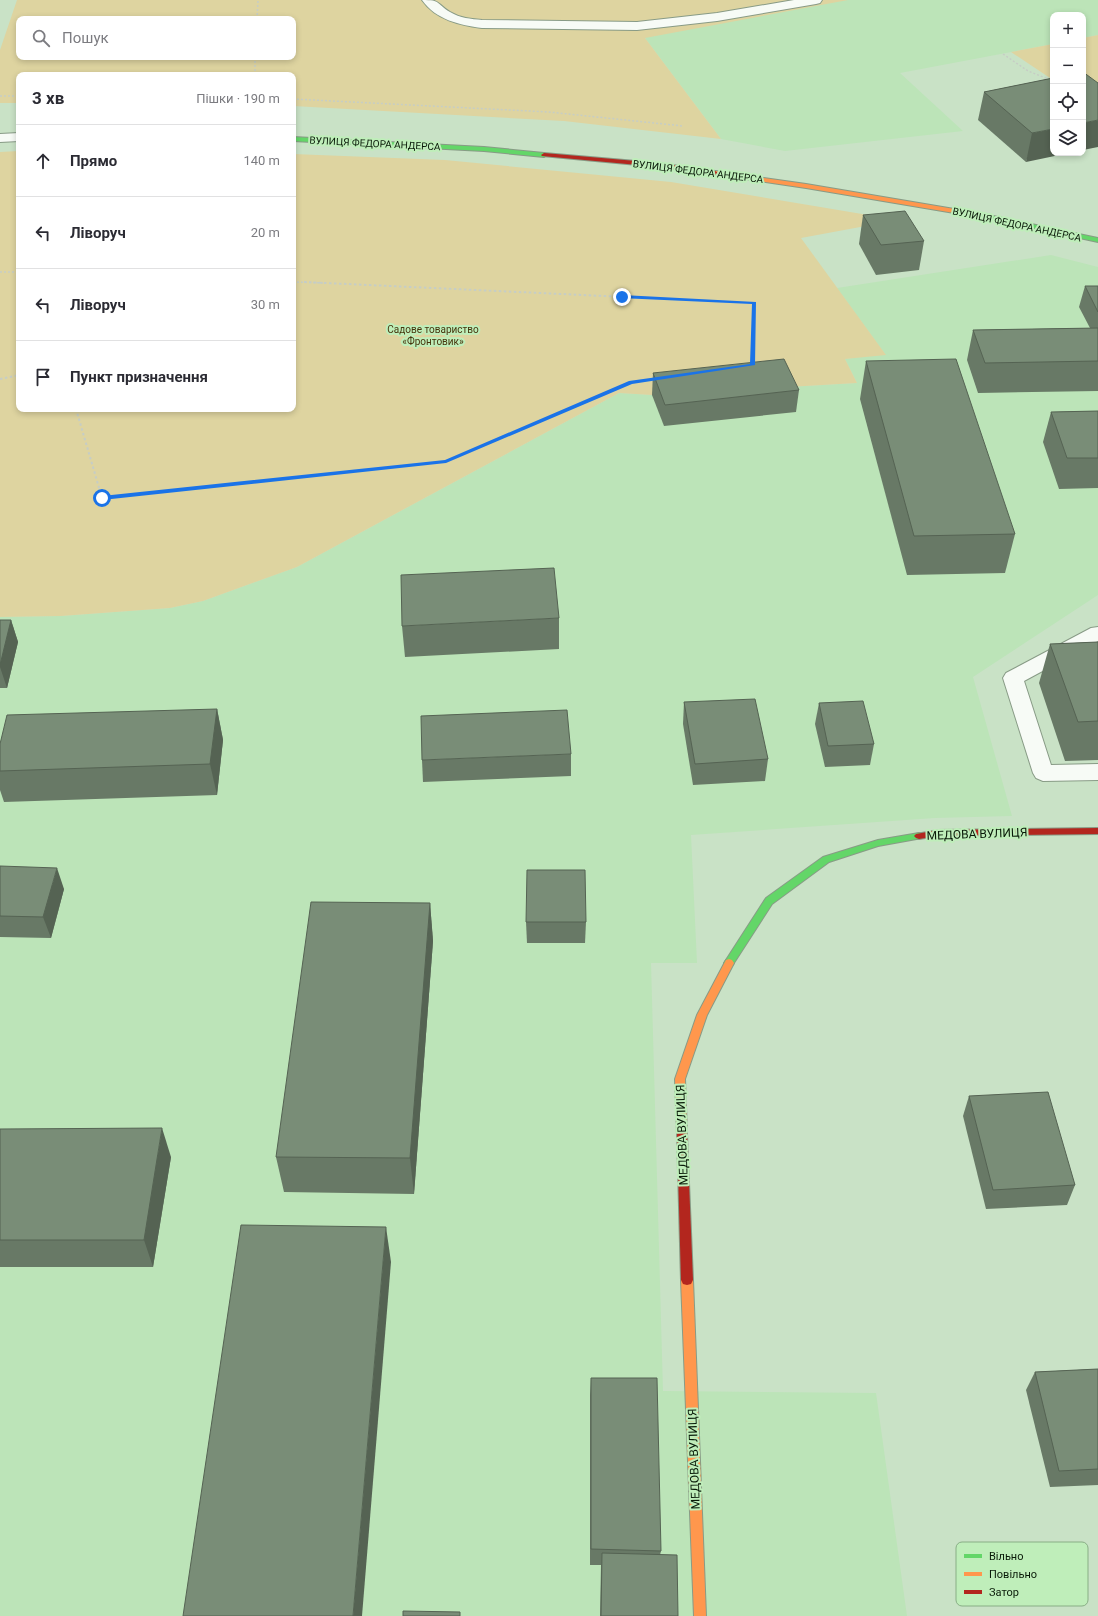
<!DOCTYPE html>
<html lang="uk">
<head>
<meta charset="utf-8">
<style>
	:root { --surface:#fff; --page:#f7f7f7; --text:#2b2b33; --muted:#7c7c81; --line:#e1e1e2 }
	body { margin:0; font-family:Roboto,sans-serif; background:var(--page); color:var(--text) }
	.controls { position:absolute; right:12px; top:12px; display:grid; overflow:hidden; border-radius:8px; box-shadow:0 2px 6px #0003 }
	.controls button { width:36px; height:36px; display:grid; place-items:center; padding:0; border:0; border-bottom:1px solid var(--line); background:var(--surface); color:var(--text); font:20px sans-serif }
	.stop { position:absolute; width:12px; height:12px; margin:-9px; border:3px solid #1a73e8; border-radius:50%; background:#fff }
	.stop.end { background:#1a73e8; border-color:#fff; box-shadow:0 1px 4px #0008 }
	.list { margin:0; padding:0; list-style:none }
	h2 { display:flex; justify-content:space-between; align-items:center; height:52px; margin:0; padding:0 16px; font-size:17px }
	h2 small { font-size:13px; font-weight:400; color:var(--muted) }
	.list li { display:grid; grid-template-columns:26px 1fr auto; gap:12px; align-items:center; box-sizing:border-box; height:72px; padding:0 16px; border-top:1px solid var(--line) }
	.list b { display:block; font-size:15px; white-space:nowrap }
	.list em { font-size:13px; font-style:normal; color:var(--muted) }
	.icon { flex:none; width:22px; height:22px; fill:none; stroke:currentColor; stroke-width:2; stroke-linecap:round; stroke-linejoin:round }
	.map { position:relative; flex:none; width:1098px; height:1616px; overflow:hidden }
	.search { position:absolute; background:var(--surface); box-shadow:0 2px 6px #0003; left:16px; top:16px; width:280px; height:44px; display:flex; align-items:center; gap:10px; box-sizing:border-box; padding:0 14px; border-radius:8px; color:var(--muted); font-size:15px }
	.panel { position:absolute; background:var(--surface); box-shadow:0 2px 6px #0003; left:16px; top:72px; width:280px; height:340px; border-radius:8px }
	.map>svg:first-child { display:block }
	.built { fill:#bce4b8 }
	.green { fill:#ded4a0; fill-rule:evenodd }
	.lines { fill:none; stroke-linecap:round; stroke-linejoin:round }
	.lane-casing { stroke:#889b86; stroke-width:2 }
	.street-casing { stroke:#889b86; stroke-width:2 }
	.fast-casing { stroke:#889b86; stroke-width:2 }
	.slow-casing { stroke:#889b86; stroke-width:2 }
	.jam-casing { stroke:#889b86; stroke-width:2 }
	.path-far1 { stroke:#c6cdc5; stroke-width:1.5; stroke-dasharray:2 2; stroke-linecap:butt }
	.path { stroke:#c6cdc5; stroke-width:2; stroke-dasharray:2.5 2.5; stroke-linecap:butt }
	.lane { fill:#f7fbf6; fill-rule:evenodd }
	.street { fill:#f7fbf6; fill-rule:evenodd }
	.fast { fill:#63d668; fill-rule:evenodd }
	.slow { fill:#ff974d; fill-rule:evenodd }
	.jam { fill:#b3261e; fill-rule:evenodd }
	.wall { fill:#687966 }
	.shaded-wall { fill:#556353 }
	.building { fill:#798d77; stroke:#556353 }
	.route { fill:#1a73e8 }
	.labels { text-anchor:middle; stroke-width:4; stroke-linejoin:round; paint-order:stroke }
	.far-street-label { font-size:10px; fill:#091a08; stroke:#bfeeba }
	.far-park-label { font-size:10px; fill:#47340d; stroke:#bfeeba }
	.street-label { font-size:12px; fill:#091a08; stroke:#bfeeba }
	.key { fill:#bfeeba; stroke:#88ae85; stroke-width:1 }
	.key-label { font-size:11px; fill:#091a08 }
</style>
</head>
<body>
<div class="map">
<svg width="1098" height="1616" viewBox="0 0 1098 1616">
	<rect width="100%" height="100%" fill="#c9e2c6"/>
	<g class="built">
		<polygon points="408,0 1098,0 1098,35 1083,38 1083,15 1053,15 1053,44 900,73 963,131 785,151 721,139 645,38"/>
		<polygon points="1051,255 1098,267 1098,595 973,677 1012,816 935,818 691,835 697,963 651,963 663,1391 876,1393 907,1616 0,1616 0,617 61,616 170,608 203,601 297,567 619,393 652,395 857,383 845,359 885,354 837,288"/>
	</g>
	<g class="green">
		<path d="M17,0H848L645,38L721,139L564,121L293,106V75H19V103H0V50ZM19,19H293V57H19Z"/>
		<polygon points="1098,35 1098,111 1083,101 1083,38"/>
		<polygon points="1053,44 1053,80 1011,52"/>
		<polygon points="19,151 19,409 293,409 293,154 445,160 671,182 898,220 801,238 886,355 845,359 857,383 652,395 619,393 297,567 203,601 170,608 61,616 0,617 0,152"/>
	</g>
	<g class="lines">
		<g class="lane-casing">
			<g id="lane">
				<path d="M422,0C442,0 435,3 450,12C460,18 471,19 482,20L637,22L717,13L794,0H822L820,3L816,4L717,21L637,30L482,28C460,25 436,20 422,0Z"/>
				<polygon points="1098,627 1098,641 1024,681 1051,765 1098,764 1098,780 1043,781 1036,778 1033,773 1003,678 1006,673 1091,628"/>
			</g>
		</g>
		<g class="street-casing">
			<polygon id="street" points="19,133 19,141 0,142 0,134"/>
		</g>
		<g class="fast-casing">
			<g id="fast">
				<polygon points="293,137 484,147 544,153 547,155 544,157 484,151 293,141"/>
				<polygon points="984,214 1098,238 1098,242 982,217 982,215"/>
				<polygon points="919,833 922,834 924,836 922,838 878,846 829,862 772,904 732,966 729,967 726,966 724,963 726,960 766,898 823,857 878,840"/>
			</g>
		</g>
		<g class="slow-casing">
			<g id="slow">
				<polygon points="715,171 806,184 984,214 987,216 984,218 806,188 713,174 712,173"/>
				<polygon points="729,959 732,960 734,963 707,1015 685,1079 687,1134 686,1137 682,1139 678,1137 677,1134 675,1079 697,1015 726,960"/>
				<polygon points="687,1275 691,1276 693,1280 706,1616 694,1616 681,1280 683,1276"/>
			</g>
		</g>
		<g class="jam-casing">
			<g id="jam">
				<polygon points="544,153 659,163 715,171 718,173 715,175 659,167 542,156 541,155"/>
				<polygon points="1098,828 1098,834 938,836 919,839 916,838 914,836 916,834 938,830"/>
				<polygon points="682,1129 686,1131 687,1134 693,1280 691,1284 687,1285 683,1284 681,1280 677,1134 678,1131"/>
			</g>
		</g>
		<g class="path-far1">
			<polyline points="257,19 258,0"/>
			<polyline points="1003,54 1028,71 1053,81"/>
			<polyline points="255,57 255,75"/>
			<polyline points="0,96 19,96"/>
			<polyline points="293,99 549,112 683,126"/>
			<polyline points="0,272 19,272"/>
			<polyline points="293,282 326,283"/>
		</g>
		<g class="path">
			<polyline points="304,282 754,303 752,365"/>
			<polyline points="0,379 19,375"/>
			<polyline points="76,409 102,498 446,461 631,382 655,379"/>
		</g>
		<use href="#lane" class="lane"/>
		<use href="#street" class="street"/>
		<use href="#fast" class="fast"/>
		<use href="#slow" class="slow"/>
		<use href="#jam" class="jam"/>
	</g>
	<g class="wall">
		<polygon points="1053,78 1026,162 978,120 984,92"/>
		<polygon points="863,215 924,241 919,270 876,275 859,244"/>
		<polygon points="1085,286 1098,286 1098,391 978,393 967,360 973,330 1090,328 1079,307"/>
		<polygon points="866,361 1015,534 1005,573 907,575 860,399"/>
		<polygon points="653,373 799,390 796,412 664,426 652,395"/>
		<polygon points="1098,411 1098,488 1059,489 1043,442 1051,412"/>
		<polygon points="559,618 559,649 405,657 402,626"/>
		<polygon points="0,620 11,620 18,642 7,688 0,688"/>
		<polygon points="1098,642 1098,760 1065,761 1039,683 1050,644"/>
		<polygon points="684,702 768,759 765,781 693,785 683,724"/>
		<polygon points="819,703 874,744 870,765 825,767 815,724"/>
		<polygon points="217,709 223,740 217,795 4,802 0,790 0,744"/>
		<polygon points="571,754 571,776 423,782 422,760"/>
		<polygon points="0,866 64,889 51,938 0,937"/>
		<polygon points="430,903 433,941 414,1194 284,1192 276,1157"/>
		<polygon points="526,922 586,922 585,943 527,943"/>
		<polygon points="969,1096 1075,1185 1067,1205 986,1209 963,1116"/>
		<polygon points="0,1129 171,1157 153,1267 0,1267"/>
		<polygon points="1098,1369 1098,1485 1050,1487 1026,1390 1035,1372"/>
		<polygon points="591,1378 661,1551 660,1555 678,1616 600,1616 601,1565 590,1565 590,1395"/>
	</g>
	<g class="shaded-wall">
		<polygon points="1098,120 1098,147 1083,150 1083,123"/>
		<polygon points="1053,129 1053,153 1069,153 1026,162 1032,133"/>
		<polygon points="11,620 18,642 7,688 0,667 0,665"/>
		<polygon points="217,709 223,740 217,795 210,764"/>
		<polygon points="57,868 64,889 51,938 43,917"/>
		<polygon points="430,903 433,941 414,1194 410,1158"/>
		<polygon points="162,1128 171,1157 153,1267 144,1240"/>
		<polygon points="386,1227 391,1262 362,1616 353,1616"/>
	</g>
	<g class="building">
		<polygon points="1083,72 1098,83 1098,120 1083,123"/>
		<polygon points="1053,78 1053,129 1032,133 984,92"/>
		<polygon points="905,211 924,241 881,245 863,215"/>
		<polygon points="1085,286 1098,286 1098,312"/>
		<polygon points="1098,328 1098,361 985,363 973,330"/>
		<polygon points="784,359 799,390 665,405 653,373"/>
		<polygon points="956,359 1015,534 914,536 866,361"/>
		<polygon points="1098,411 1098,458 1067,458 1051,412"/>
		<polygon points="554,568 559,618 402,626 401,575"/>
		<polygon points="0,620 11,620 0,665"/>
		<polygon points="1098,642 1098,721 1078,722 1050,644"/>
		<polygon points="755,699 768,759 695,764 684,702"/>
		<polygon points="863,701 874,744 828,746 819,703"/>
		<polygon points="217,709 210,764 0,771 0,744 7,715"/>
		<polygon points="567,710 571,754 422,760 421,716"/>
		<polygon points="0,866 57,868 43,917 0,916"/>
		<polygon points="527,870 585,870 586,922 526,922"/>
		<polygon points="311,902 430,903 410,1158 276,1157"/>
		<polygon points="1048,1092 1075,1185 993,1190 969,1096"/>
		<polygon points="162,1128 144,1240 0,1240 0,1129"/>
		<polygon points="241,1225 386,1227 353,1616 183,1616"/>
		<polygon points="1098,1369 1098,1469 1059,1471 1035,1372"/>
		<polygon points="591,1378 657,1378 661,1551 591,1549"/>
		<polygon points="602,1553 677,1555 678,1616 601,1616"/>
		<polygon points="403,1611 460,1612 460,1616 403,1616"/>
	</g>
	<polygon class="route" points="622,295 756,302 755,365 632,384 446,463 102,500 100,498 102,496 445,460 629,381 750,364 752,304 620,298"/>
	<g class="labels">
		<g class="far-street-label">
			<text transform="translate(375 143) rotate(3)" y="4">ВУЛИЦЯ ФЕДОРА АНДЕРСА</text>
			<text transform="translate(698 171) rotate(7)" y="4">ВУЛИЦЯ ФЕДОРА АНДЕРСА</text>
			<text transform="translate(1017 224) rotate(12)" y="4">ВУЛИЦЯ ФЕДОРА АНДЕРСА</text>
		</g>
		<g class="far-park-label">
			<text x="433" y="333">Садове товариство<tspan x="433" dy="12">«Фронтовик»</tspan></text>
		</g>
		<g class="street-label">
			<text transform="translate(977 834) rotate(-2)" y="4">МЕДОВА ВУЛИЦЯ</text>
			<text transform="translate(682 1135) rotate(-92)" y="4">МЕДОВА ВУЛИЦЯ</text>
			<text transform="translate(694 1459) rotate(-92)" y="4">МЕДОВА ВУЛИЦЯ</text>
		</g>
	</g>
	<rect x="956" y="1542" width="132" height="64" rx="6" class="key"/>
	<rect x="964" y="1554" width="18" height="4" fill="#63d668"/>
	<rect x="964" y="1572" width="18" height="4" fill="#ff974d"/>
	<rect x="964" y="1590" width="18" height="4" fill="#b3261e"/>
	<g class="key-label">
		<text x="989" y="1560">Вільно</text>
		<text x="989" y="1578">Повільно</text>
		<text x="989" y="1596">Затор</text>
	</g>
</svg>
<div class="controls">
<button>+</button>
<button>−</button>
<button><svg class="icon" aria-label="locate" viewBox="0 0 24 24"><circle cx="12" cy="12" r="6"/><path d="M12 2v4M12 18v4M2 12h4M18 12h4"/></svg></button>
<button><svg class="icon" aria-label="layers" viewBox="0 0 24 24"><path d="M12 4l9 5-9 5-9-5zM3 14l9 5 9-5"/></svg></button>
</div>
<div class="stop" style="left:102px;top:498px"></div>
<div class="stop end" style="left:622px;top:297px"></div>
<div class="search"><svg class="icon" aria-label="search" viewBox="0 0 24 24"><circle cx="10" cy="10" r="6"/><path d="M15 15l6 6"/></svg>Пошук</div>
<section class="panel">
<h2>3 хв<small>Пішки · 190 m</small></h2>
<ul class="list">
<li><svg class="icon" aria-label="ahead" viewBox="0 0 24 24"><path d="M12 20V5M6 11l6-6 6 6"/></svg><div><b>Прямо</b></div><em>140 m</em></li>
<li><svg class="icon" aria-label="left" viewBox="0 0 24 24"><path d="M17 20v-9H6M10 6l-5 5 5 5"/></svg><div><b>Ліворуч</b></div><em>20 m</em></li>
<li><svg class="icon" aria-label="left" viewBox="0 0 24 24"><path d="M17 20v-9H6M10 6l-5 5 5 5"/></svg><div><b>Ліворуч</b></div><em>30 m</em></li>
<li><svg class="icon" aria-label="arrive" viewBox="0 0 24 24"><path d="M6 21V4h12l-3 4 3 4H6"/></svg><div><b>Пункт призначення</b></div></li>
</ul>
</section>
</div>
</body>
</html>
